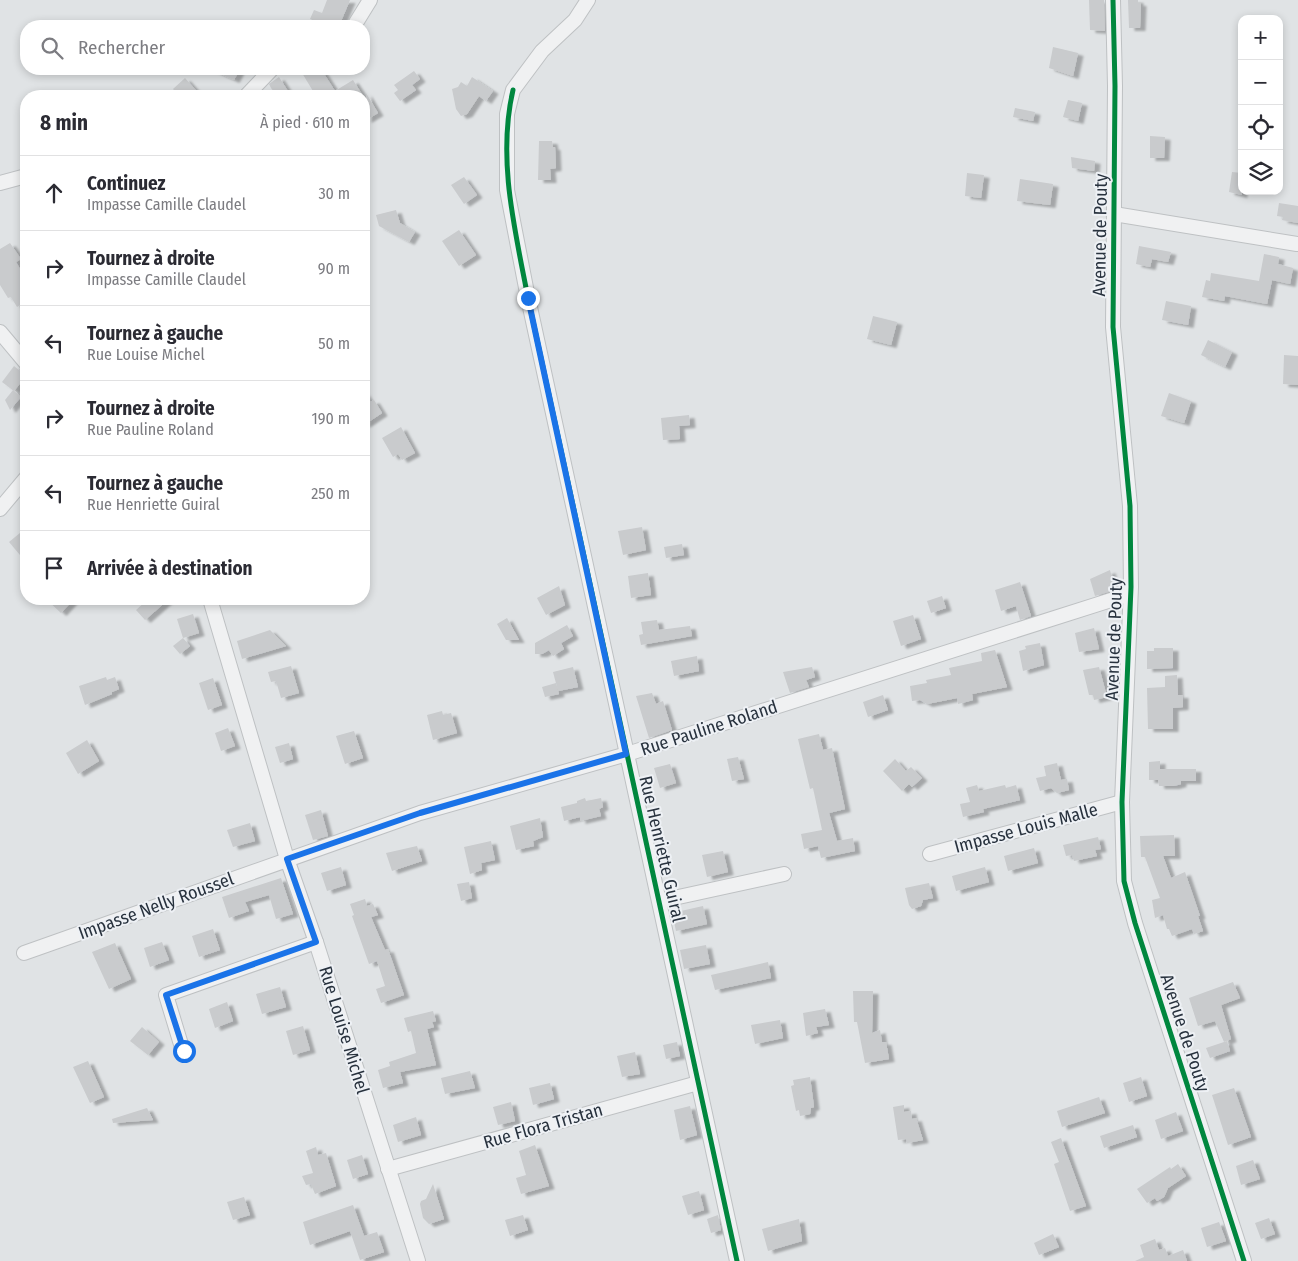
<!DOCTYPE html>
<html lang="fr">
<head>
<meta charset="utf-8">
<style>
	:root { --surface:#fff; --page:#f2f2f3; --text:#2b2b33; --muted:#7c7c81; --line:#e1e1e2 }
	body { margin:0; font-family:"Fira Sans Condensed",sans-serif; background:var(--page); color:var(--text) }
	.controls { position:absolute; right:15px; top:15px; display:grid; overflow:hidden; border-radius:10px; box-shadow:0 2px 8px #0003 }
	.controls button { width:45px; height:45px; display:grid; place-items:center; padding:0; border:0; border-bottom:1px solid var(--line); background:var(--surface); color:var(--text); font:25px sans-serif }
	.stop { position:absolute; width:15px; height:15px; margin:-11px; border:4px solid #1a73e8; border-radius:50%; background:#fff }
	.stop.end { background:#1a73e8; border-color:#fff; box-shadow:0 1px 5px #0008 }
	.list { margin:0; padding:0; list-style:none }
	h2 { display:flex; justify-content:space-between; align-items:center; height:65px; margin:0; padding:0 20px; font-size:21px }
	h2 small { font-size:16px; font-weight:400; color:var(--muted) }
	.list li { display:grid; grid-template-columns:32px 1fr auto; gap:15px; align-items:center; box-sizing:border-box; height:75px; padding:0 20px; border-top:1px solid var(--line) }
	.list b { display:block; font-size:19px; white-space:nowrap }
	.list p { margin:0; font-size:16px; white-space:nowrap; color:var(--muted) }
	.list em { font-size:16px; font-style:normal; color:var(--muted) }
	.icon { flex:none; width:28px; height:28px; fill:none; stroke:currentColor; stroke-width:2; stroke-linecap:round; stroke-linejoin:round }
	.map { position:relative; flex:none; width:1298px; height:1261px; overflow:hidden }
	.search { position:absolute; background:var(--surface); box-shadow:0 2px 8px #0003; left:20px; top:20px; width:350px; height:55px; display:flex; align-items:center; gap:12px; box-sizing:border-box; padding:0 18px; border-radius:20px; color:var(--muted); font-size:19px }
	.panel { position:absolute; background:var(--surface); box-shadow:0 2px 8px #0003; left:20px; top:90px; width:350px; height:515px; border-radius:20px }
	.map>svg:first-child { display:block }
	.building { fill:#c9cbcd; filter:url(#shadow) }
	.lines { fill:none; stroke-linecap:round; stroke-linejoin:round }
	.minor-casing { stroke:#bec1c3; stroke-width:16 }
	.minor { stroke:#f0f1f2; stroke-width:14 }
	.cycleway-casing { stroke:#eef1f5; stroke-width:8 }
	.cycleway { stroke:#00873e; stroke-width:5 }
	.route { stroke:#1a73e8; stroke-width:6 }
	.labels { text-anchor:middle; stroke-width:4; stroke-linejoin:round; paint-order:stroke }
	.street-label { font-size:18px; fill:#28323e; stroke:#eef1f5 }
</style>
</head>
<body>
<div class="map">
<svg width="1298" height="1261" viewBox="0 0 1298 1261">
	<defs>
		<filter id="shadow"><feDropShadow dx="5.5" dy="3" stdDeviation="1" flood-color="#0004"/></filter>
	</defs>
	<rect width="100%" height="100%" fill="#e0e3e5"/>
	<g class="building">
		<polygon points="327,0 350,0 339,26 326,26 310,19 314,10 322,13"/>
		<polygon points="1089,0 1104,0 1105,31 1090,30"/>
		<polygon points="1128,0 1138,0 1138,3 1141,3 1140,28 1129,28"/>
		<polygon points="1053,47 1078,53 1073,76 1049,68"/>
		<polygon points="210,69 240,69 234,80"/>
		<polygon points="309,69 321,69 335,91 353,80 363,96 316,96 302,73"/>
		<polygon points="414,71 420,79 412,85 416,90 400,101 394,93 398,90 394,85"/>
		<polygon points="279,77 291,96 277,96 271,88 269,84"/>
		<polygon points="472,77 493,91 486,101 479,96 467,114 461,116 456,109 452,89 458,87 461,82 467,86"/>
		<polygon points="185,78 201,96 179,96 173,89"/>
		<polygon points="366,93 378,113 366,120"/>
		<polygon points="1068,100 1082,103 1078,121 1063,117"/>
		<polygon points="1015,108 1035,112 1033,121 1013,117"/>
		<polygon points="1150,136 1165,137 1164,158 1150,158"/>
		<polygon points="539,141 552,141 553,147 555,147 556,168 550,169 551,180 538,180"/>
		<polygon points="1071,157 1095,161 1094,171 1072,168"/>
		<polygon points="1232,172 1242,173 1242,195 1229,192"/>
		<polygon points="967,173 984,175 981,198 965,196"/>
		<polygon points="464,177 477,195 464,204 451,185"/>
		<polygon points="1020,179 1053,184 1050,205 1017,201"/>
		<polygon points="1279,203 1298,206 1298,223 1282,220 1283,217 1277,216"/>
		<polygon points="396,210 400,223 415,232 409,242 379,226 376,215"/>
		<polygon points="459,230 476,255 459,266 442,241"/>
		<polygon points="10,243 21,259 16,262 26,279 26,301 17,307 11,297 8,298 0,285 0,249"/>
		<polygon points="1139,246 1171,252 1168,262 1152,259 1150,267 1136,264"/>
		<polygon points="1264,254 1279,257 1278,264 1293,268 1290,284 1272,280 1267,304 1225,296 1224,301 1202,297 1206,280 1210,281 1211,273 1259,281"/>
		<polygon points="1166,301 1191,306 1188,325 1162,320"/>
		<polygon points="873,316 897,322 891,345 867,339"/>
		<polygon points="1208,340 1232,352 1225,367 1201,355"/>
		<polygon points="1284,355 1298,356 1298,385 1283,384"/>
		<polygon points="14,366 26,376 14,391 2,382"/>
		<polygon points="13,390 21,397 10,410 5,400"/>
		<polygon points="364,392 370,402 374,400 382,413 364,425"/>
		<polygon points="1169,393 1191,401 1184,423 1161,416"/>
		<polygon points="689,415 690,425 679,426 680,439 663,440 661,418"/>
		<polygon points="401,427 415,453 402,460 398,454 393,457 382,438"/>
		<polygon points="642,527 646,550 623,555 618,531"/>
		<polygon points="26,528 26,549 20,555 9,542"/>
		<polygon points="682,544 684,555 666,558 664,547"/>
		<polygon points="1110,570 1115,590 1095,596 1090,579"/>
		<polygon points="648,573 651,595 631,598 628,576"/>
		<polygon points="1020,582 1031,616 1020,620 1016,606 1001,611 995,590"/>
		<polygon points="559,586 565,605 546,615 537,598"/>
		<polygon points="942,596 946,608 931,613 927,601"/>
		<polygon points="46,599 74,599 61,613"/>
		<polygon points="153,599 169,599 145,620 136,610 147,600 150,602"/>
		<polygon points="193,614 199,633 183,638 177,619"/>
		<polygon points="913,615 921,639 901,646 893,621"/>
		<polygon points="507,618 519,640 506,640 497,624"/>
		<polygon points="657,620 659,630 690,626 692,636 641,645 639,635 643,634 641,622"/>
		<polygon points="567,625 573,636 561,643 564,649 553,656 549,650 542,654 535,654 535,643"/>
		<polygon points="1094,628 1099,649 1079,652 1075,633"/>
		<polygon points="270,630 286,646 242,659 237,641"/>
		<polygon points="183,638 190,646 180,654 173,646"/>
		<polygon points="1040,643 1044,665 1023,671 1019,651 1026,649 1025,646"/>
		<polygon points="1154,648 1173,648 1173,668 1147,669 1147,651 1154,651"/>
		<polygon points="995,650 1007,687 972,694 973,700 958,704 957,698 927,704 920,700 912,701 910,686 927,683 926,680 951,675 949,668 982,661 981,653"/>
		<polygon points="697,656 699,671 674,676 671,661"/>
		<polygon points="291,666 299,693 281,698 276,681 271,682 268,672"/>
		<polygon points="573,667 578,687 558,691 553,672"/>
		<polygon points="812,667 815,677 806,680 809,687 790,693 783,672"/>
		<polygon points="1099,667 1107,697 1094,700 1093,695 1089,695 1083,670"/>
		<polygon points="1177,675 1178,695 1183,695 1183,707 1173,708 1173,729 1148,729 1147,688 1165,687 1165,676"/>
		<polygon points="106,677 107,680 115,677 119,689 112,692 112,694 85,705 79,686"/>
		<polygon points="213,678 222,705 208,710 199,683"/>
		<polygon points="556,683 559,694 545,697 542,687"/>
		<polygon points="652,693 656,704 663,701 672,730 649,738 636,696"/>
		<polygon points="883,695 888,710 868,717 863,702"/>
		<polygon points="442,711 443,715 451,713 457,733 433,740 427,715"/>
		<polygon points="228,728 235,746 221,751 215,733"/>
		<polygon points="354,731 363,758 345,764 336,736"/>
		<polygon points="819,734 823,750 832,748 845,809 829,813 837,841 853,838 855,851 821,858 818,846 804,849 801,834 822,830 813,788 810,789 798,739"/>
		<polygon points="87,740 99,761 78,774 66,753"/>
		<polygon points="289,743 293,759 280,763 275,747"/>
		<polygon points="738,757 744,779 732,781 727,759"/>
		<polygon points="895,759 906,771 911,767 922,778 912,787 909,784 902,791 883,771"/>
		<polygon points="1160,761 1160,769 1196,769 1196,781 1181,781 1181,784 1174,786 1159,786 1158,780 1149,780 1149,762"/>
		<polygon points="1057,763 1061,780 1067,779 1069,790 1057,793 1051,788 1040,791 1036,778 1046,776 1044,766"/>
		<polygon points="670,764 676,783 660,788 654,768"/>
		<polygon points="977,785 979,791 1005,785 1006,788 1016,785 1020,800 983,809 984,812 963,817 960,804 970,802 966,788"/>
		<polygon points="585,798 586,801 601,798 603,807 599,809 601,816 580,821 580,817 564,821 561,807 577,803 577,801"/>
		<polygon points="321,810 328,836 313,840 305,815"/>
		<polygon points="540,818 543,837 533,841 534,846 516,850 510,826"/>
		<polygon points="250,823 255,841 233,847 227,830"/>
		<polygon points="1174,835 1175,856 1163,856 1171,878 1185,872 1200,916 1198,916 1203,931 1194,934 1192,929 1172,936 1169,929 1167,929 1163,915 1155,918 1152,900 1160,898 1145,857 1141,857 1140,836"/>
		<polygon points="1098,837 1101,849 1095,850 1097,856 1074,861 1072,855 1066,856 1063,845"/>
		<polygon points="491,841 495,860 481,863 482,870 470,874 464,847"/>
		<polygon points="417,846 422,861 392,871 386,853"/>
		<polygon points="1034,848 1038,863 1008,871 1004,856"/>
		<polygon points="723,851 728,872 707,877 702,855"/>
		<polygon points="341,867 346,885 327,891 321,873"/>
		<polygon points="985,867 989,882 956,891 952,876"/>
		<polygon points="281,878 293,914 276,919 269,895 245,902 249,911 229,918 222,897"/>
		<polygon points="469,882 472,898 461,901 457,884"/>
		<polygon points="929,883 933,898 923,900 921,906 912,909 909,905 905,888"/>
		<polygon points="365,899 367,906 373,904 378,915 371,917 385,950 388,949 404,995 381,1003 376,989 385,986 377,961 369,964 352,916 354,915 350,904"/>
		<polygon points="703,906 707,924 676,931 672,913"/>
		<polygon points="213,929 220,950 199,957 192,936"/>
		<polygon points="162,942 169,960 150,967 144,948"/>
		<polygon points="115,943 131,979 109,989 92,952"/>
		<polygon points="706,945 710,964 684,969 680,950"/>
		<polygon points="768,962 771,978 715,990 711,975"/>
		<polygon points="1233,982 1240,998 1221,1005 1231,1039 1224,1042 1215,1021 1198,1026 1189,998"/>
		<polygon points="280,987 286,1007 262,1014 256,994"/>
		<polygon points="853,991 873,991 872,1033 880,1030 882,1042 886,1042 889,1059 865,1063 857,1022 854,1022"/>
		<polygon points="227,1002 233,1021 215,1028 209,1009"/>
		<polygon points="825,1009 829,1025 816,1027 818,1033 806,1036 803,1013"/>
		<polygon points="433,1011 436,1021 432,1022 434,1027 427,1029 436,1065 400,1072 403,1083 383,1088 378,1070 390,1066 389,1062 416,1053 411,1031 408,1032 404,1018"/>
		<polygon points="780,1020 783,1038 755,1044 751,1025"/>
		<polygon points="303,1026 310,1050 293,1055 286,1031"/>
		<polygon points="142,1027 159,1042 148,1055 130,1041"/>
		<polygon points="1227,1041 1230,1051 1210,1058 1206,1048"/>
		<polygon points="677,1042 680,1056 666,1059 663,1045"/>
		<polygon points="635,1052 640,1074 622,1077 617,1056"/>
		<polygon points="88,1061 104,1097 90,1103 73,1067"/>
		<polygon points="470,1071 475,1088 445,1094 441,1078"/>
		<polygon points="810,1077 814,1107 811,1108 810,1114 800,1116 799,1110 796,1111 791,1086 794,1085 793,1080"/>
		<polygon points="1141,1077 1147,1096 1129,1102 1123,1083"/>
		<polygon points="550,1083 554,1099 533,1105 529,1088"/>
		<polygon points="1234,1088 1251,1137 1228,1145 1212,1095"/>
		<polygon points="1099,1097 1105,1113 1062,1127 1057,1111"/>
		<polygon points="511,1102 515,1121 498,1125 493,1107"/>
		<polygon points="904,1105 904,1112 911,1111 912,1119 916,1118 923,1140 907,1143 906,1139 898,1140 893,1107"/>
		<polygon points="690,1106 697,1135 680,1140 674,1110"/>
		<polygon points="147,1108 153,1120 113,1123 112,1119"/>
		<polygon points="1176,1112 1183,1131 1161,1139 1155,1120"/>
		<polygon points="416,1117 421,1135 398,1142 393,1125"/>
		<polygon points="1133,1125 1137,1137 1104,1148 1100,1136"/>
		<polygon points="1061,1138 1086,1206 1070,1211 1054,1164 1059,1162 1051,1142"/>
		<polygon points="535,1145 549,1186 521,1194 516,1178 526,1175 519,1151"/>
		<polygon points="316,1147 318,1155 326,1153 336,1186 315,1194 311,1184 306,1185 302,1176 313,1173 306,1151"/>
		<polygon points="362,1155 368,1174 353,1179 347,1160"/>
		<polygon points="1253,1160 1260,1179 1241,1185 1236,1166"/>
		<polygon points="1178,1164 1186,1176 1168,1188 1164,1197 1157,1201 1155,1198 1147,1203 1137,1189 1170,1167 1171,1169"/>
		<polygon points="433,1184 444,1219 429,1224 423,1218 420,1204 421,1201 426,1199"/>
		<polygon points="699,1191 704,1210 688,1215 682,1196"/>
		<polygon points="244,1197 250,1215 233,1220 227,1202"/>
		<polygon points="353,1205 364,1236 377,1232 384,1252 360,1260 350,1231 310,1245 303,1222"/>
		<polygon points="523,1215 528,1230 510,1236 505,1220"/>
		<polygon points="718,1215 721,1230 711,1233 707,1219"/>
		<polygon points="1269,1218 1275,1234 1261,1239 1255,1223"/>
		<polygon points="799,1219 802,1241 768,1251 762,1229"/>
		<polygon points="1219,1222 1226,1241 1207,1247 1201,1228"/>
		<polygon points="1053,1234 1059,1247 1039,1255 1034,1243"/>
		<polygon points="1155,1239 1159,1250 1165,1248 1168,1256 1183,1250 1187,1261 1135,1261 1144,1257 1140,1245"/>
	</g>
	<g class="lines">
		<g class="minor-casing">
			<g id="minor">
				<polyline points="588,0 575,20 542,51 513,90 507,114 507,190 528,298 737,1261"/>
				<polyline points="1113,0 1115,86 1113,327 1130,506 1131,587 1122,802 1124,881 1135,923 1244,1261"/>
				<polyline points="354,26 370,0"/>
				<polyline points="246,96 272,69"/>
				<polyline points="0,183 26,176"/>
				<polyline points="1114,214 1297,244"/>
				<polyline points="0,332 26,363"/>
				<polyline points="0,509 26,478"/>
				<polyline points="210,599 287,859 316,942 418,1261"/>
				<polyline points="930,854 1122,802"/>
				<polyline points="660,901 784,874"/>
				<polyline points="24,953 420,813 627,754 1130,594"/>
				<polyline points="183,1051 166,995 316,942"/>
				<polyline points="388,1169 698,1083"/>
			</g>
		</g>
		<use href="#minor" class="minor"/>
		<g class="cycleway-casing">
			<g id="cycleway">
				<polyline points="1113,0 1115,86 1113,327 1130,506 1131,587 1122,802 1124,881 1135,923 1244,1261"/>
				<path d="M513,90C497,159 515,230 528,298L737,1261"/>
			</g>
		</g>
		<use href="#cycleway" class="cycleway"/>
	</g>
	<g class="lines">
		<polyline class="route" points="184,1051 166,995 316,942 287,859 420,813 626,754 528,298"/>
	</g>
	<g class="labels">
		<g class="street-label">
			<text transform="translate(1100 235) rotate(-89)" y="6">Avenue de Pouty</text>
			<text transform="translate(1114 639) rotate(-88)" y="6">Avenue de Pouty</text>
			<text transform="translate(709 728) rotate(-18)" y="6">Rue Pauline Roland</text>
			<text transform="translate(1026 828) rotate(-15)" y="6">Impasse Louis Malle</text>
			<text transform="translate(662 849) rotate(77)" y="6">Rue Henriette Guiral</text>
			<text transform="translate(156 906) rotate(-20)" y="6">Impasse Nelly Roussel</text>
			<text transform="translate(344 1030) rotate(73)" y="6">Rue Louise Michel</text>
			<text transform="translate(1185 1033) rotate(72)" y="6">Avenue de Pouty</text>
			<text transform="translate(543 1126) rotate(-16)" y="6">Rue Flora Tristan</text>
		</g>
	</g>
</svg>
<div class="controls">
<button>+</button>
<button>−</button>
<button><svg class="icon" aria-label="locate" viewBox="0 0 24 24"><circle cx="12" cy="12" r="6"/><path d="M12 2v4M12 18v4M2 12h4M18 12h4"/></svg></button>
<button><svg class="icon" aria-label="layers" viewBox="0 0 24 24"><path d="M12 4l9 5-9 5-9-5zM3 14l9 5 9-5"/></svg></button>
</div>
<div class="stop" style="left:184px;top:1051px"></div>
<div class="stop end" style="left:528px;top:298px"></div>
<div class="search"><svg class="icon" aria-label="search" viewBox="0 0 24 24"><circle cx="10" cy="10" r="6"/><path d="M15 15l6 6"/></svg>Rechercher</div>
<section class="panel">
<h2>8 min<small>À pied · 610 m</small></h2>
<ul class="list">
<li><svg class="icon" aria-label="ahead" viewBox="0 0 24 24"><path d="M12 20V5M6 11l6-6 6 6"/></svg><div><b>Continuez</b><p>Impasse Camille Claudel</p></div><em>30 m</em></li>
<li><svg class="icon" aria-label="right" viewBox="0 0 24 24"><path d="M7 20v-9h11M14 6l5 5-5 5"/></svg><div><b>Tournez à droite</b><p>Impasse Camille Claudel</p></div><em>90 m</em></li>
<li><svg class="icon" aria-label="left" viewBox="0 0 24 24"><path d="M17 20v-9H6M10 6l-5 5 5 5"/></svg><div><b>Tournez à gauche</b><p>Rue Louise Michel</p></div><em>50 m</em></li>
<li><svg class="icon" aria-label="right" viewBox="0 0 24 24"><path d="M7 20v-9h11M14 6l5 5-5 5"/></svg><div><b>Tournez à droite</b><p>Rue Pauline Roland</p></div><em>190 m</em></li>
<li><svg class="icon" aria-label="left" viewBox="0 0 24 24"><path d="M17 20v-9H6M10 6l-5 5 5 5"/></svg><div><b>Tournez à gauche</b><p>Rue Henriette Guiral</p></div><em>250 m</em></li>
<li><svg class="icon" aria-label="arrive" viewBox="0 0 24 24"><path d="M6 21V4h12l-3 4 3 4H6"/></svg><div><b>Arrivée à destination</b></div></li>
</ul>
</section>
</div>
</body>
</html>
